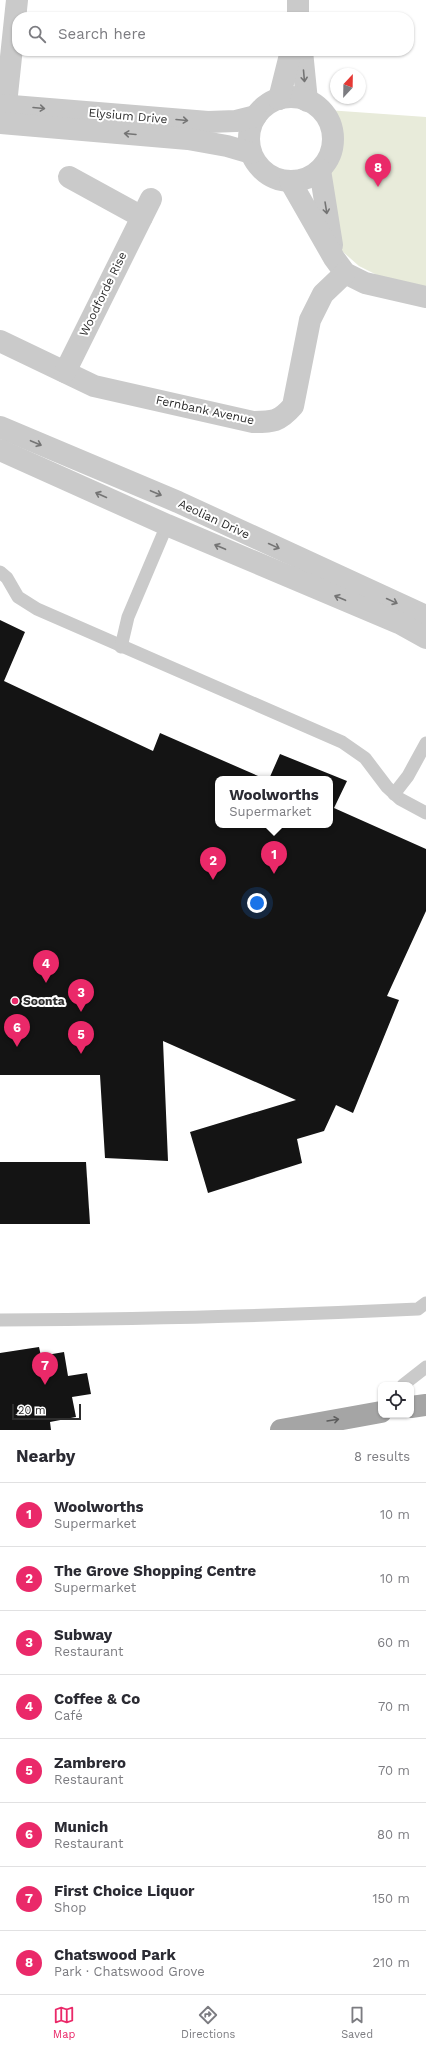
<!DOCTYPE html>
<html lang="en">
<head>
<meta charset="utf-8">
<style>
	:root { --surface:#fff; --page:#f7f7f7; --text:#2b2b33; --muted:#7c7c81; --line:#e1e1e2; --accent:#ea2969 }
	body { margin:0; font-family:"Work Sans",sans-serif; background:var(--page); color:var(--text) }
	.controls { position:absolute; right:12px; bottom:12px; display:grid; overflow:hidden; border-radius:8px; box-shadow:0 1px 3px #0004 }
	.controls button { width:36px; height:36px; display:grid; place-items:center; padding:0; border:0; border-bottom:1px solid var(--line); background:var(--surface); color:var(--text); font:20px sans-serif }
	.compass { position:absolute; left:330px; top:68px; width:36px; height:36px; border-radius:50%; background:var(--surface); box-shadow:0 1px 3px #0004; rotate:22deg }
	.scale { position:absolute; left:12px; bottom:10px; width:69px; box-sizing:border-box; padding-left:4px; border:2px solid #2d2d2d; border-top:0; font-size:11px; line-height:14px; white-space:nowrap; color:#2d2d2d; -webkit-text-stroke:3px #fff; paint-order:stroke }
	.you { position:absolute; left:257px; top:903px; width:14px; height:14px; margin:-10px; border:3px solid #fff; border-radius:50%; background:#1a73e8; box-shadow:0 0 0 6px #1a73e833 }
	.badge { display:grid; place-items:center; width:26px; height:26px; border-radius:50%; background:var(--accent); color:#fff; font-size:13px; font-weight:700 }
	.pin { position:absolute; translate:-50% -33px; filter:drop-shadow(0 1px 2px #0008) }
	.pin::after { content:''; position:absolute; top:21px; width:14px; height:12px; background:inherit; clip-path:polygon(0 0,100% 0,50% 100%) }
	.popup { position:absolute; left:215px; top:776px; width:118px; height:52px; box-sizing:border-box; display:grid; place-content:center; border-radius:8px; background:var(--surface); filter:drop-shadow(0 1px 3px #0005); font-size:13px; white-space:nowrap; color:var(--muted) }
	.popup b { font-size:15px; color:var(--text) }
	.popup::after { content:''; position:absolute; left:50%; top:100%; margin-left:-8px; border:8px solid transparent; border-top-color:var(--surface) }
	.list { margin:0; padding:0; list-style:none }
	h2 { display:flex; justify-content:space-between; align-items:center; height:52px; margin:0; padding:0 16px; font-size:17px }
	h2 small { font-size:13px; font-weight:400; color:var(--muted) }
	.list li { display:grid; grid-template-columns:26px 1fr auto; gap:12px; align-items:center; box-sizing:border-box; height:64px; padding:0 16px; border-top:1px solid var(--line) }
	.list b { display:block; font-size:15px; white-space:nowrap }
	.list p { margin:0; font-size:13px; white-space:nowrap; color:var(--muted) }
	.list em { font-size:13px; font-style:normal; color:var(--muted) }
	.icon { flex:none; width:22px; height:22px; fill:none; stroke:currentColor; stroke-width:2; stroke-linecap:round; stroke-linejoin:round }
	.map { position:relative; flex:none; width:426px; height:1430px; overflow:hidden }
	.search { position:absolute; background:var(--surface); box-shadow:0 1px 3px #0004; left:12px; right:12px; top:12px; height:44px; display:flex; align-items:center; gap:10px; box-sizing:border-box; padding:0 14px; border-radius:16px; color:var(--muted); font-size:15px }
	.sheet { height:564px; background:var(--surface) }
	nav { display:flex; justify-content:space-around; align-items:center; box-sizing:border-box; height:56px; border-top:1px solid var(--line); background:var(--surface); font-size:11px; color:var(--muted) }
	nav a { display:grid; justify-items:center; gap:2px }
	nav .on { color:var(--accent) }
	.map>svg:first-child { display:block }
	.green { fill:#e8ebda }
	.building { fill:#141414 }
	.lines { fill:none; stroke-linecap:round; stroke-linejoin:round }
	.service { stroke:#cacaca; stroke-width:13 }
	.minor { stroke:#cacaca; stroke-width:22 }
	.tertiary { stroke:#cacaca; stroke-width:22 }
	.primary { stroke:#a5a5a5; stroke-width:22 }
	.oneway { stroke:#747474 }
	.oneway2 { stroke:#5d5d5d }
	.poi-dot { fill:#ea2969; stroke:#fff; stroke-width:1.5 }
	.labels { text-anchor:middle; stroke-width:4; stroke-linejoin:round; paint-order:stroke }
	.street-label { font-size:12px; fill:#2d2d2d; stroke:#fff }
	.poi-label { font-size:12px; font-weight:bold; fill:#2d2d2d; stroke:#fff; text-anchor:start }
</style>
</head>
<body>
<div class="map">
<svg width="426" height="1430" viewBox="0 0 426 1430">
	<rect width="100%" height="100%" fill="#fff"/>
	<polygon class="green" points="327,110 426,117 426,288 381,277 359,266 342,251 331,202 329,172 339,158 342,144 335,120"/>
	<g class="building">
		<polygon points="0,620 25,632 4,681 153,751 160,733 265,779 218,779 218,825 330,825 330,779 269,779 280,754 347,781 334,808 426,849 426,911 387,996 399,1000 353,1113 336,1105 324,1131 297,1139 302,1163 208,1193 190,1132 296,1100 163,1041 168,1161 105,1158 100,1075 0,1075"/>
		<polygon points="0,1162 86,1162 90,1224 0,1224"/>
		<polygon points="39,1347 41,1356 64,1352 68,1376 87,1373 91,1394 72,1397 76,1417 50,1422 51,1430 0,1430 0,1353"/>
	</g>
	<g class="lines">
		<g class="service">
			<polyline points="0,572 7,578 18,597 37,609 342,742 365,758 387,787 400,799 426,813"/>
			<polyline points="121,647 128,617 167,525"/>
			<polyline points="394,794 408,776 426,743"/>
			<path d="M0,1320C139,1319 278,1316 418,1309L426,1303"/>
			<polyline points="403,1385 426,1367"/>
		</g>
		<g class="minor">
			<polyline points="298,17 298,0"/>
			<polyline points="302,51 307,101"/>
			<circle cx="291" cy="139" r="42"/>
			<polyline points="279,99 291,51"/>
			<polyline points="4,123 17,0"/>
			<polyline points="320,170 332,245"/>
			<polyline points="69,177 142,217"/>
			<polyline points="290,181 334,258 345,273 365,283 426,297"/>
			<path d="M0,341L94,386L253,422C273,422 279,422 293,406L310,320L323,294L345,273"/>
			<polyline points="65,372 151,199"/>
		</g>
		<g class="tertiary">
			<polyline points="0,105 208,122 236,121 256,116"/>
			<polyline points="0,123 188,139 227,146 251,153"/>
			<polyline points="0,427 178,502 426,616"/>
			<polyline points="0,450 167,525 399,623 426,638"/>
		</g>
		<g class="primary">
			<polyline points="411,1407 426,1405"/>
			<polyline points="281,1430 381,1412"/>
		</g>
	</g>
	<defs><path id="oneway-shaft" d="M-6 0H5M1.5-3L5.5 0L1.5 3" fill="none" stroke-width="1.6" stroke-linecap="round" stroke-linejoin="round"/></defs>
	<g class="oneway">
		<use href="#oneway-shaft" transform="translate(304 76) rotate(85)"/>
		<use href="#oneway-shaft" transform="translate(39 108) rotate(5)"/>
		<use href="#oneway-shaft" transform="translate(182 120) rotate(5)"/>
		<use href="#oneway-shaft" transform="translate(130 134) rotate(-175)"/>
		<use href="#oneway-shaft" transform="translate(326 208) rotate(81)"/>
		<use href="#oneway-shaft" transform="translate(36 443) rotate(23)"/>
		<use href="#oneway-shaft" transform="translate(156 493) rotate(23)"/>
		<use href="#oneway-shaft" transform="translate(101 495) rotate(-156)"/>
		<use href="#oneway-shaft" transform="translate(274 546) rotate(25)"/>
		<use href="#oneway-shaft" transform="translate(220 547) rotate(-157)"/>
		<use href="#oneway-shaft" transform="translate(340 598) rotate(-157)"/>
		<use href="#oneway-shaft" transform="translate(392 601) rotate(25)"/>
	</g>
	<use class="oneway2" href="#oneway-shaft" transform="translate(333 1420) rotate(-9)"/>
	<circle class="poi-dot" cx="15" cy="1001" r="4"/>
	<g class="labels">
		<g class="street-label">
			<text transform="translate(128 116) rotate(5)" y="4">Elysium Drive</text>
			<text transform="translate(103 294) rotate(-64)" y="4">Woodforde Rise</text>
			<text transform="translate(205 410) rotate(12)" y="4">Fernbank Avenue</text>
			<text transform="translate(214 519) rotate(25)" y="4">Aeolian Drive</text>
		</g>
		<g class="poi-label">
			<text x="23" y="1005">Soonta</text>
		</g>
	</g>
</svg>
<div class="controls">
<button><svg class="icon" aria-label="locate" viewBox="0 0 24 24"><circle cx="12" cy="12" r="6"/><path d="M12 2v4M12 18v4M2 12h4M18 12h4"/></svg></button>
</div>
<svg class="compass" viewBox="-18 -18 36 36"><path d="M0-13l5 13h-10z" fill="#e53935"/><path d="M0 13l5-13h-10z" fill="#7c7c81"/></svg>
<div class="scale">20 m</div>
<div class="you"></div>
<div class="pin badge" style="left:274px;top:874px">1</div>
<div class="popup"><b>Woolworths</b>Supermarket</div>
<div class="pin badge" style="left:213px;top:880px">2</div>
<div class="pin badge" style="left:81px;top:1012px">3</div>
<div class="pin badge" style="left:46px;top:983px">4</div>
<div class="pin badge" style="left:81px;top:1054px">5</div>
<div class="pin badge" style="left:17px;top:1047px">6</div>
<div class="pin badge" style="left:45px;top:1385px">7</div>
<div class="pin badge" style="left:378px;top:187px">8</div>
<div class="search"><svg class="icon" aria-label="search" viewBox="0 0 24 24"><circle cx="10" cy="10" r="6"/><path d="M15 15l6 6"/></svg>Search here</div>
</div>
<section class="sheet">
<h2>Nearby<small>8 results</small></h2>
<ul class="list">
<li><span class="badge">1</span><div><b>Woolworths</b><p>Supermarket</p></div><em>10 m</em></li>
<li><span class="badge">2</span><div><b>The Grove Shopping Centre</b><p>Supermarket</p></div><em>10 m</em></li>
<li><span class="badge">3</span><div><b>Subway</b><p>Restaurant</p></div><em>60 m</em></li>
<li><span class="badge">4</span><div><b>Coffee &amp; Co</b><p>Café</p></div><em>70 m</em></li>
<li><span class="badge">5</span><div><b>Zambrero</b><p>Restaurant</p></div><em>70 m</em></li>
<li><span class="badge">6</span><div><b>Munich</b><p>Restaurant</p></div><em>80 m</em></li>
<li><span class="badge">7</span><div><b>First Choice Liquor</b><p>Shop</p></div><em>150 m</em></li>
<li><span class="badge">8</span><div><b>Chatswood Park</b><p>Park · Chatswood Grove</p></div><em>210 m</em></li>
</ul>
</section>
<nav>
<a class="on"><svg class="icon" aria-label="map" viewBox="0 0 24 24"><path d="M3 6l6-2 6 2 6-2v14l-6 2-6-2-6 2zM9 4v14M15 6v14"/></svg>Map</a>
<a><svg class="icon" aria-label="directions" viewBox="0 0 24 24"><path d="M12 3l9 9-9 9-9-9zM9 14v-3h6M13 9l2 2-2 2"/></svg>Directions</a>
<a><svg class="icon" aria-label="saved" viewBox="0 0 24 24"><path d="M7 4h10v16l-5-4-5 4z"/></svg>Saved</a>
</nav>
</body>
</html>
